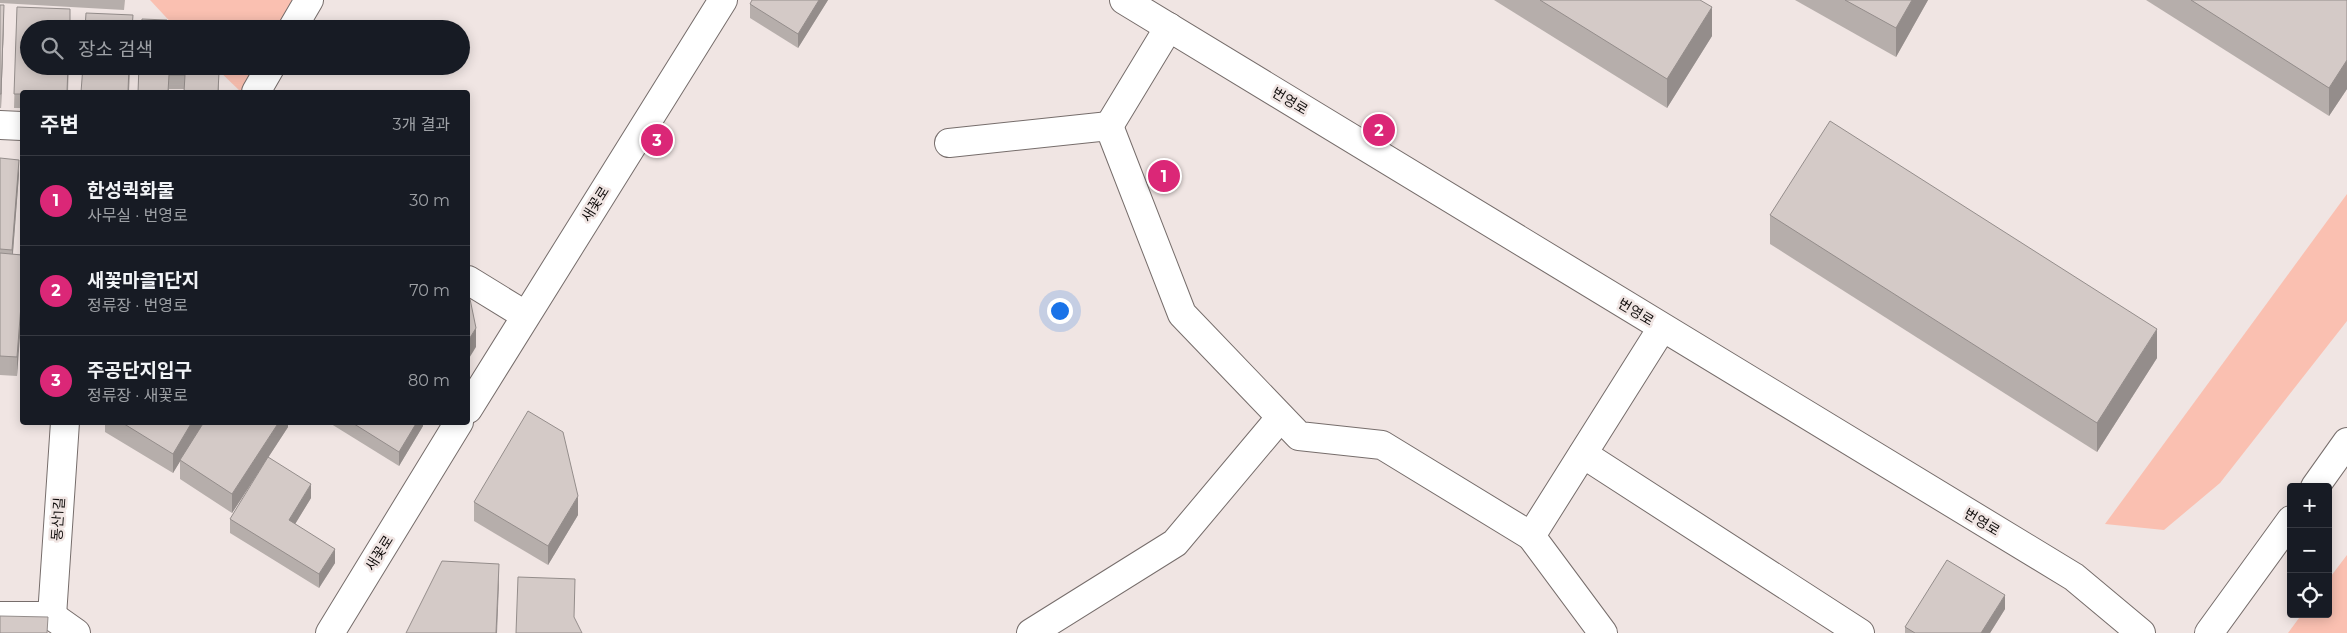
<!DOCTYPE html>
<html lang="ko">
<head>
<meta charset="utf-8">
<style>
	:root { --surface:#171b24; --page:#242831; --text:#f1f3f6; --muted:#9ea1a6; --line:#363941; --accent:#db2777 }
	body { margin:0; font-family:Montserrat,"Noto Sans KR",sans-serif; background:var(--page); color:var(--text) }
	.controls { position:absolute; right:15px; bottom:15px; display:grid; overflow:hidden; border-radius:5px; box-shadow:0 2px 12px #0003 }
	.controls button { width:45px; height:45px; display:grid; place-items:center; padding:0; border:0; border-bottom:1px solid var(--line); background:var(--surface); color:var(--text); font:25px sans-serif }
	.you { position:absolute; left:1059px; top:310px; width:18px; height:18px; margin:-12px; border:4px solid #fff; border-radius:50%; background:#1a73e8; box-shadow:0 0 0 8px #1a73e833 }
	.badge { display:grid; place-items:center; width:32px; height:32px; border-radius:50%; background:var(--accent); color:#fff; font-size:16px; font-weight:700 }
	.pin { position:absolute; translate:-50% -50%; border:2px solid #fff; box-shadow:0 1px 5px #0006 }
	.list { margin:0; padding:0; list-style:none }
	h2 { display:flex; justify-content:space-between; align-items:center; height:65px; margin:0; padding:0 20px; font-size:21px }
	h2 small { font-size:16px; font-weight:400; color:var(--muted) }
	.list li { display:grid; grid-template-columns:32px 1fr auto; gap:15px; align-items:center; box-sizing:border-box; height:90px; padding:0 20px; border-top:1px solid var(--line) }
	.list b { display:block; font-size:19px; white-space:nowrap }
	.list p { margin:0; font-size:16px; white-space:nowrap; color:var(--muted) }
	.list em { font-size:16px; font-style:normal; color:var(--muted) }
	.icon { flex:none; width:28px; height:28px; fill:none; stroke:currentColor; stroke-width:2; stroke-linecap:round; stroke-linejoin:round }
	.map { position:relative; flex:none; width:2347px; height:633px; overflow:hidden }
	.search { position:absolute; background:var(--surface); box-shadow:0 2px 12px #0003; left:20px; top:20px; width:450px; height:55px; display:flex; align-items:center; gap:12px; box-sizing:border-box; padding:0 18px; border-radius:28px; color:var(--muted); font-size:19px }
	.panel { position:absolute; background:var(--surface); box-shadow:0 2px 12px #0003; left:20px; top:90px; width:450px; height:335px; border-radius:5px }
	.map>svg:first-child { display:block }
	.green { fill:#fac0b1 }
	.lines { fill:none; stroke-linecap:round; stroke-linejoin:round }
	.minor-casing { stroke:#766d6b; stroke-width:30 }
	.tertiary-casing { stroke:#766d6b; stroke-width:30 }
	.minor { stroke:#fff; stroke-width:28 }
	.tertiary { stroke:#fff; stroke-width:28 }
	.wall { fill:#b6aeab }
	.shaded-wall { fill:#948d8b }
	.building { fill:#d4cac7; stroke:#948d8b }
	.labels { text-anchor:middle; stroke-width:5; stroke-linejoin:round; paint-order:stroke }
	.street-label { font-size:14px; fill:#0f0c0b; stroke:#f0e5e3 }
</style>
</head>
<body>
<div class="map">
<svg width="2347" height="633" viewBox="0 0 2347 633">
	<rect width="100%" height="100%" fill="#f0e5e3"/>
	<g class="green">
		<polygon points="150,0 296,0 278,29 177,29"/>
		<polygon points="214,66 256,66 241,92"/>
		<polygon points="2347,194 2347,321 2220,483 2164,530 2105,524"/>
		<polygon points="2347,555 2347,633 2288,633 2302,614 2328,614 2328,580"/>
	</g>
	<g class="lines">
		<g class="minor-casing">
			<g id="minor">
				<polyline points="292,29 309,0"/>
				<polyline points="256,92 271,66"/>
				<polyline points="0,125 22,126"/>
				<polyline points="1109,126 1169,27"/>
				<polyline points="949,143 1109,126 1182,314 1299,436 1382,445 1531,536"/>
				<polyline points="468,280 525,315"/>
				<polyline points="468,409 723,0"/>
				<polyline points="1583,454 1860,633"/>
				<polyline points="0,616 52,616 76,633"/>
				<polyline points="52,616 65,422"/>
				<polyline points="330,633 459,422"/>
				<polyline points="1031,633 1175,543 1280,418"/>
				<polyline points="1603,633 1531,536 1662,328"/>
			</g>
		</g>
		<g class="tertiary-casing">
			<g id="tertiary">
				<polyline points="1124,0 2074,577 2141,633"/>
				<polyline points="2315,487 2347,442"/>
				<polyline points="2209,633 2291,520"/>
			</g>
		</g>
		<use href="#minor" class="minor"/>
		<use href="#tertiary" class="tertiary"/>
	</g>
	<g class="wall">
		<polygon points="0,0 125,0 124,10 0,3"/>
		<polygon points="828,0 798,48 750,18 750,4"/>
		<polygon points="1494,0 1700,0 1712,36 1667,108"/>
		<polygon points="1795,0 1928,0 1896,57"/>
		<polygon points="2146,0 2347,0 2347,89 2329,116"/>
		<polygon points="0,5 4,19 1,108 0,108"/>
		<polygon points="17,7 70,9 70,29 29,29 29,66 69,66 68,92 22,92 22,108 14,108"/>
		<polygon points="139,66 213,66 219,86 219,92 184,92 184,89 169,89 168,92 138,92"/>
		<polygon points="0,158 19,174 13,254 22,255 17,376 0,375"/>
		<polygon points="1770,215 2157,358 2097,452 1770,244"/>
		<polygon points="105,422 204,422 193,440 288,422 288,427 232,513 180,479 180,461 173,473 105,432"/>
		<polygon points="328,422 423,422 423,426 399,466"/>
		<polygon points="311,498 295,524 335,563 319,588 230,533 230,519"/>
		<polygon points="474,502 578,515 548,565 474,521"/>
		<polygon points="2005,609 1990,633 1905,633 1905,627"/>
	</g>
	<g class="shaded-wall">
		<polygon points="819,0 828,0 798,48 798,34"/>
		<polygon points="1912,0 1928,0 1896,57 1896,28"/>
		<polygon points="4,5 4,19 1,108 1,94"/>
		<polygon points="1712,7 1712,36 1667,108 1667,79"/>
		<polygon points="2347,60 2347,89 2329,116 2329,88"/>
		<polygon points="129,66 130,66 129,92 128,92"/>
		<polygon points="19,160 19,174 12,264 12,250"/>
		<polygon points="22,292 22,311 17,376 17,357"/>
		<polygon points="476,328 476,347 468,360 468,341"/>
		<polygon points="2157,329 2157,358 2097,452 2097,423"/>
		<polygon points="192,422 204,422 173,473 173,454"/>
		<polygon points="279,422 288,422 288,427 232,513 232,494"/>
		<polygon points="417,422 423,422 423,426 399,466 399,452"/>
		<polygon points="311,484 311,498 289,534 289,520"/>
		<polygon points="578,496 578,515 548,565 548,546"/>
		<polygon points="335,549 335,563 319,588 319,574"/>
		<polygon points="499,564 499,583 497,633 496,633"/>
		<polygon points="2005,595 2005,609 1990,633 1981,633"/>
	</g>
	<g class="building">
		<polygon points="752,0 819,0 798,34 750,4"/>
		<polygon points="1540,0 1700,0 1712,7 1667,79"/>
		<polygon points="1845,0 1912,0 1896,28"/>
		<polygon points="2191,0 2347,0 2347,60 2329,88"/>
		<polygon points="0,5 4,5 1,94 0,94"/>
		<polygon points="17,7 70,9 70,29 29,29 29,66 68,66 67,92 22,92 22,94 14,94"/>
		<polygon points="86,13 133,15 132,29 85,29"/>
		<polygon points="142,19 167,20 176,29 141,29"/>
		<polygon points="83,66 129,66 128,92 81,92"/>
		<polygon points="139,66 213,66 219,72 218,92 184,92 185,75 169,75 168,92 138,92"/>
		<polygon points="1830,121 2157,329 2097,423 1770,215"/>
		<polygon points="0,158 19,160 12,250 0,249"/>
		<polygon points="0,253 22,255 22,292 17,357 0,356"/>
		<polygon points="468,297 470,299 476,328 468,341"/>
		<polygon points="528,411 563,432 578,496 548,546 474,502"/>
		<polygon points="121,422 192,422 173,454"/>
		<polygon points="204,422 279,422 232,494 180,460"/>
		<polygon points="351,422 417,422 399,452"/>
		<polygon points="268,457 311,484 289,520 335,549 319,574 230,519"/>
		<polygon points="1947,560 2005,595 1981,633 1915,633 1905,627"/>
		<polygon points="442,561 499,564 496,633 406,633"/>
		<polygon points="518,577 575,579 574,617 582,633 516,633"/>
		<polygon points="0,616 48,617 47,633 0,633"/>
	</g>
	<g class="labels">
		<g class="street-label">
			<text transform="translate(1290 101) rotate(31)" y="5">번영로</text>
			<text transform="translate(595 204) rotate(-58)" y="5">새꽃로</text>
			<text transform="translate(1636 312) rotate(31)" y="5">번영로</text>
			<text transform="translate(58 519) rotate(-86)" y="5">동산1길</text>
			<text transform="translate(1982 522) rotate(31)" y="5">번영로</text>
			<text transform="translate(379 553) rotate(-58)" y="5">새꽃로</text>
		</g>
	</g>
</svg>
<div class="controls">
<button>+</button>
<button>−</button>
<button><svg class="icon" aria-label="locate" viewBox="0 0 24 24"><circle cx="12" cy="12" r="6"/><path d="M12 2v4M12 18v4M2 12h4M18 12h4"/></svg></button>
</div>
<div class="you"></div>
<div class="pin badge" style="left:1164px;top:176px">1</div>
<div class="pin badge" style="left:1379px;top:130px">2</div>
<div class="pin badge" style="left:657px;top:140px">3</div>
<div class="search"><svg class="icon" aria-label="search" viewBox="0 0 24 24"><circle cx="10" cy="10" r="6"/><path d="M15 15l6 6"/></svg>장소 검색</div>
<section class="panel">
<h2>주변<small>3개 결과</small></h2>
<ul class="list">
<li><span class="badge">1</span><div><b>한성퀵화물</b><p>사무실 · 번영로</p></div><em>30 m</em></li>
<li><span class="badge">2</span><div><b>새꽃마을1단지</b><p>정류장 · 번영로</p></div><em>70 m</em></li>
<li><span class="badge">3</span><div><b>주공단지입구</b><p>정류장 · 새꽃로</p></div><em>80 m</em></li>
</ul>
</section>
</div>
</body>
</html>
